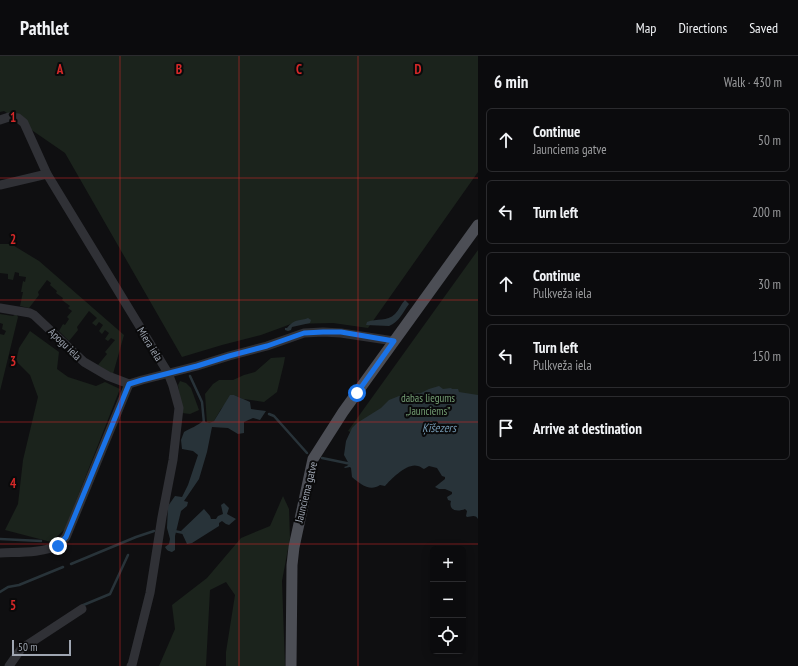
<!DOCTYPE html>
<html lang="en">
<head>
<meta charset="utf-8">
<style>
	:root { --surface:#0b0b0d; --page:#19191b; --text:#f1f3f6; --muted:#9a9b9d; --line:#2b2b2e }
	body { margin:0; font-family:"PT Sans Narrow",sans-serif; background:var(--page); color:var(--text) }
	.controls { position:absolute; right:12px; bottom:12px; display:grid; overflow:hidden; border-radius:6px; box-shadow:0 2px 10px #0003 }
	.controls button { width:36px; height:36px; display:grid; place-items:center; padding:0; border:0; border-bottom:1px solid var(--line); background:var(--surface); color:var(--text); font:20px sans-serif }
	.scale { position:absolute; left:12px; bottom:10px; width:59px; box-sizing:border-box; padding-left:4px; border:2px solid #9fa6b2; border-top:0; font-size:11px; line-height:14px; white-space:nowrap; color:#9fa6b2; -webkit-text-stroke:3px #0a0a0b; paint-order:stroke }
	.stop { position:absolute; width:12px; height:12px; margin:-9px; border:3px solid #1a73e8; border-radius:50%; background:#fff }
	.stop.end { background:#1a73e8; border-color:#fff; box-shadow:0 1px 4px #0008 }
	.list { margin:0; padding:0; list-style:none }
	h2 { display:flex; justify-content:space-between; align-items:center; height:52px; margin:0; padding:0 16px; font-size:17px }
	h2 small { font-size:13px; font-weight:400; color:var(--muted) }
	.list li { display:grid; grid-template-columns:26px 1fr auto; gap:12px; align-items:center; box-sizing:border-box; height:64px; margin:0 8px 8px; padding:0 8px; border:1px solid var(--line); border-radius:6px }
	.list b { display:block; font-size:15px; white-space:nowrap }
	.list p { margin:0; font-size:13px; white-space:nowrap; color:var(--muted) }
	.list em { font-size:13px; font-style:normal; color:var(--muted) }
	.icon { flex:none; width:22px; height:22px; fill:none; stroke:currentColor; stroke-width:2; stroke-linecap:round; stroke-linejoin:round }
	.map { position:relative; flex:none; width:478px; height:610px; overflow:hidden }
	header { display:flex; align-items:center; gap:24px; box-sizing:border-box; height:56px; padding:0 20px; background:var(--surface); border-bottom:1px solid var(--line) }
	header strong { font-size:19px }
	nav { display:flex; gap:22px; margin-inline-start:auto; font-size:14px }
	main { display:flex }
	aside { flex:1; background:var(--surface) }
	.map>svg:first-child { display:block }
	.green { fill:#1b231c }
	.water { fill:#283339 }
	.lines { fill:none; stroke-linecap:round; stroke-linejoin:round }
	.stream { stroke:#283339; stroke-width:2.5 }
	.minor { stroke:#303136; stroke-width:9 }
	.major { stroke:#4c4e55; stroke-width:11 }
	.route { stroke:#1a73e8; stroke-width:5 }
	.grid { fill:none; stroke:#d62828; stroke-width:1; stroke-opacity:0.55 }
	.labels { text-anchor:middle; stroke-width:4; stroke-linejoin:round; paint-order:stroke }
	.street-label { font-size:11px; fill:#9fa6b2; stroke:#0a0a0b }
	.park-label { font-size:11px; fill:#759f74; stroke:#0a0a0b }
	.water-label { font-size:12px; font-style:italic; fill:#7398b1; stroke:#0a0a0b }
	.grid-label { font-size:13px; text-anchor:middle; font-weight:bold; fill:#d62828; stroke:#0a0a0b; stroke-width:4; stroke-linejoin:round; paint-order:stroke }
</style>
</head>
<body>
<header>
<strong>Pathlet</strong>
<nav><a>Map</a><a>Directions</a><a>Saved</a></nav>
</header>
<main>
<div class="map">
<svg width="478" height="610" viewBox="0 0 478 610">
	<rect width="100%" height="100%" fill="#0f0f11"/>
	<g class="green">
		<polygon points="0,0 478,0 478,116 368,272 333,267 291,268 261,279 222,289 182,301 65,97 4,55 0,56"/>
		<polygon points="0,188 11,188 39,205 124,279 113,318 98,309 107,298 105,296 115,284 111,282 108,285 105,283 109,277 105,274 102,278 99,275 103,269 99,266 96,270 92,267 97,262 89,255 77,271 78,274 69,285 59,275 63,268 65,269 69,263 67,261 72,255 68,252 70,250 62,244 63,242 56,237 57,235 50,229 51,227 47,224 38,236 39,239 29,252 20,250 23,236 21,236 23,225 25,226 26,221 19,220 19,217 15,216 13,224 8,223 8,218 0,217"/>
		<polygon points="478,194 478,410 377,387 348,375"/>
		<polygon points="0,258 13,260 16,258 18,261 0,335 0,278 4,279 6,275 2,273 3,268 0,267"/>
		<polygon points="30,275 59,296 57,313 68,321 96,330 105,326 120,333 65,473 51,486 5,474 18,448 23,404 38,341 30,319 16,305 19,292"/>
		<polygon points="285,301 284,307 277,336 264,346 243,343 234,339 221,353 214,365 209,367 207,367 205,338 213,328 219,324 233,324 244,319 255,316 271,302"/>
		<polygon points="180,325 186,327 191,332 199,354 190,358 182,357 178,329"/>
		<polygon points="283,440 289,453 290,482 282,525 285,610 226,610 226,596 235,539 226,526 210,534 206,610 159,610 175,573 172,549 207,522 241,482 270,470"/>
	</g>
	<g class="water">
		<path d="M405,244L409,248C403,256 399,266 389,270L366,269L367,266C377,262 387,266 395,258C399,254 401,248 405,244Z"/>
		<path d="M308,262L311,264L310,267L292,271L291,274L288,275L285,274V272H287C296,262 297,266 308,262Z"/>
		<path d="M439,330L443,333L451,332L452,333H458L459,336L478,339V463C475,458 471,461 467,461L466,460L467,455L465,453C458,456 448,455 451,445L448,444L447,441L452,438V436L445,433H439L435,431L445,423V421L442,420L437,412L429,410L424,413C423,413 420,410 418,410C408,406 391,423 385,430L380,429C370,436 360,428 352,421L351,412L350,411L345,412L344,411L347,410L349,408L344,399L346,385L352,372L357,367L381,352L389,344L399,340L421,337L429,333Z"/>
		<path d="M230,339H234L250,346L251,353L266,355L260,364L253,362L244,366V377L238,378L228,372L212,371L207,396L199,423L184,445L188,446L187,450L181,455L175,480V494L172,496C169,495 167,495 165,491L169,488L170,483L167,472L168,450L175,440L182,441L188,429L198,399L193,395L182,393L181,384L184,376C191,372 197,370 203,365L209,367L214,365Z"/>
		<polygon points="224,447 229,452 227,458 236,463 229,469 226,468 222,465 219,467 219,470 192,487 187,488 181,475 204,453 210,460 211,463 216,463 218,460 223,458 221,449"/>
	</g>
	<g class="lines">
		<g class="stream">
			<polyline points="190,320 202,346 204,367"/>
			<polyline points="269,358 274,360 307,397"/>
			<polyline points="322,402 351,408"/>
			<polyline points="174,475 184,477"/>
			<polyline points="0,483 41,485"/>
			<polyline points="71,508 136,481 154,475"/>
			<polyline points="0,536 8,531 19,529 63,511"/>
			<polyline points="81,550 110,538 128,499"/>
		</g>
		<g class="minor">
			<polyline points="0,64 9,61 18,62 24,67 47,118 168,317 173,330 179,352 173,404 162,461 150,537 132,609 131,610"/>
			<polyline points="0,129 47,118"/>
			<polyline points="0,252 30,257 34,259 84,306 108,320 129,328"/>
			<path d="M0,497C17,496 42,497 57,490C60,488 63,484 66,481L129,328L142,324L197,310L229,300L267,290L304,277L323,276L341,277L394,285"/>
			<polyline points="9,610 21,593 82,553"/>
		</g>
		<polyline class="major" points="291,610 292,509 294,491 313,403 343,356 478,169"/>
	</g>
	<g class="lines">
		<polyline class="route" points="58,490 66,481 129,328 142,324 197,310 229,300 267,290 304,277 323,276 341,276 394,285 357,337"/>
	</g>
	<path class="grid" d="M120,0V610M239,0V610M358,0V610M0,122H478M0,244H478M0,366H478M0,488H478"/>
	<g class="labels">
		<g class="street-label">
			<text transform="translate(65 288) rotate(44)" y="4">Apogu iela</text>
			<text transform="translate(150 288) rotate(58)" y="4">Miera iela</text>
			<text transform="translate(306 436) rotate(-76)" y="4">Jaunciema gatve</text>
		</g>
		<g class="park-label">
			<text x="428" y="346">dabas liegums<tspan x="428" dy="13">„Jaunciems”</tspan></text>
		</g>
		<g class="water-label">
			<text x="439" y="376">Ķīšezers</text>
		</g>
	</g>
	<g class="grid-label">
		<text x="60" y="18">A</text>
		<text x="179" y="18">B</text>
		<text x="299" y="18">C</text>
		<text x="418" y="18">D</text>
		<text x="13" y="66">1</text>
		<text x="13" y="188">2</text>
		<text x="13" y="310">3</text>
		<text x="13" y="432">4</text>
		<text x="13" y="554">5</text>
	</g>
</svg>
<div class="controls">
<button>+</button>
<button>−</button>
<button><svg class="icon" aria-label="locate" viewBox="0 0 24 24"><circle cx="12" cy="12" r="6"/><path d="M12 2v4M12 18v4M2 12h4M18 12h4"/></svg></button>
</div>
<div class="scale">50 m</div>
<div class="stop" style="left:357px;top:337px"></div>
<div class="stop end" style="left:58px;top:490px"></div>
</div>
<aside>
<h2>6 min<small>Walk · 430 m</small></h2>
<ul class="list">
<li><svg class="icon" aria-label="ahead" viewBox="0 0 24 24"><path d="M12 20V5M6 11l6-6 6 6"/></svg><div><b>Continue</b><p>Jaunciema gatve</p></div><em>50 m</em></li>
<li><svg class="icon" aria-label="left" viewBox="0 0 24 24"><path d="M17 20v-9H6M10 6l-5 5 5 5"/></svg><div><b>Turn left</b></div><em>200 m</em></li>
<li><svg class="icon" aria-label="ahead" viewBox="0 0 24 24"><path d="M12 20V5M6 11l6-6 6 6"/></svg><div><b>Continue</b><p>Pulkveža iela</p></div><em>30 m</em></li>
<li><svg class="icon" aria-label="left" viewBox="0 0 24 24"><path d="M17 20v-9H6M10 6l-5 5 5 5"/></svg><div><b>Turn left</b><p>Pulkveža iela</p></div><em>150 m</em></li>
<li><svg class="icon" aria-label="arrive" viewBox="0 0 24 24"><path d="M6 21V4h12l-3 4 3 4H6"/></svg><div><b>Arrive at destination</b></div></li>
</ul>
</aside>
</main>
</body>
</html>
